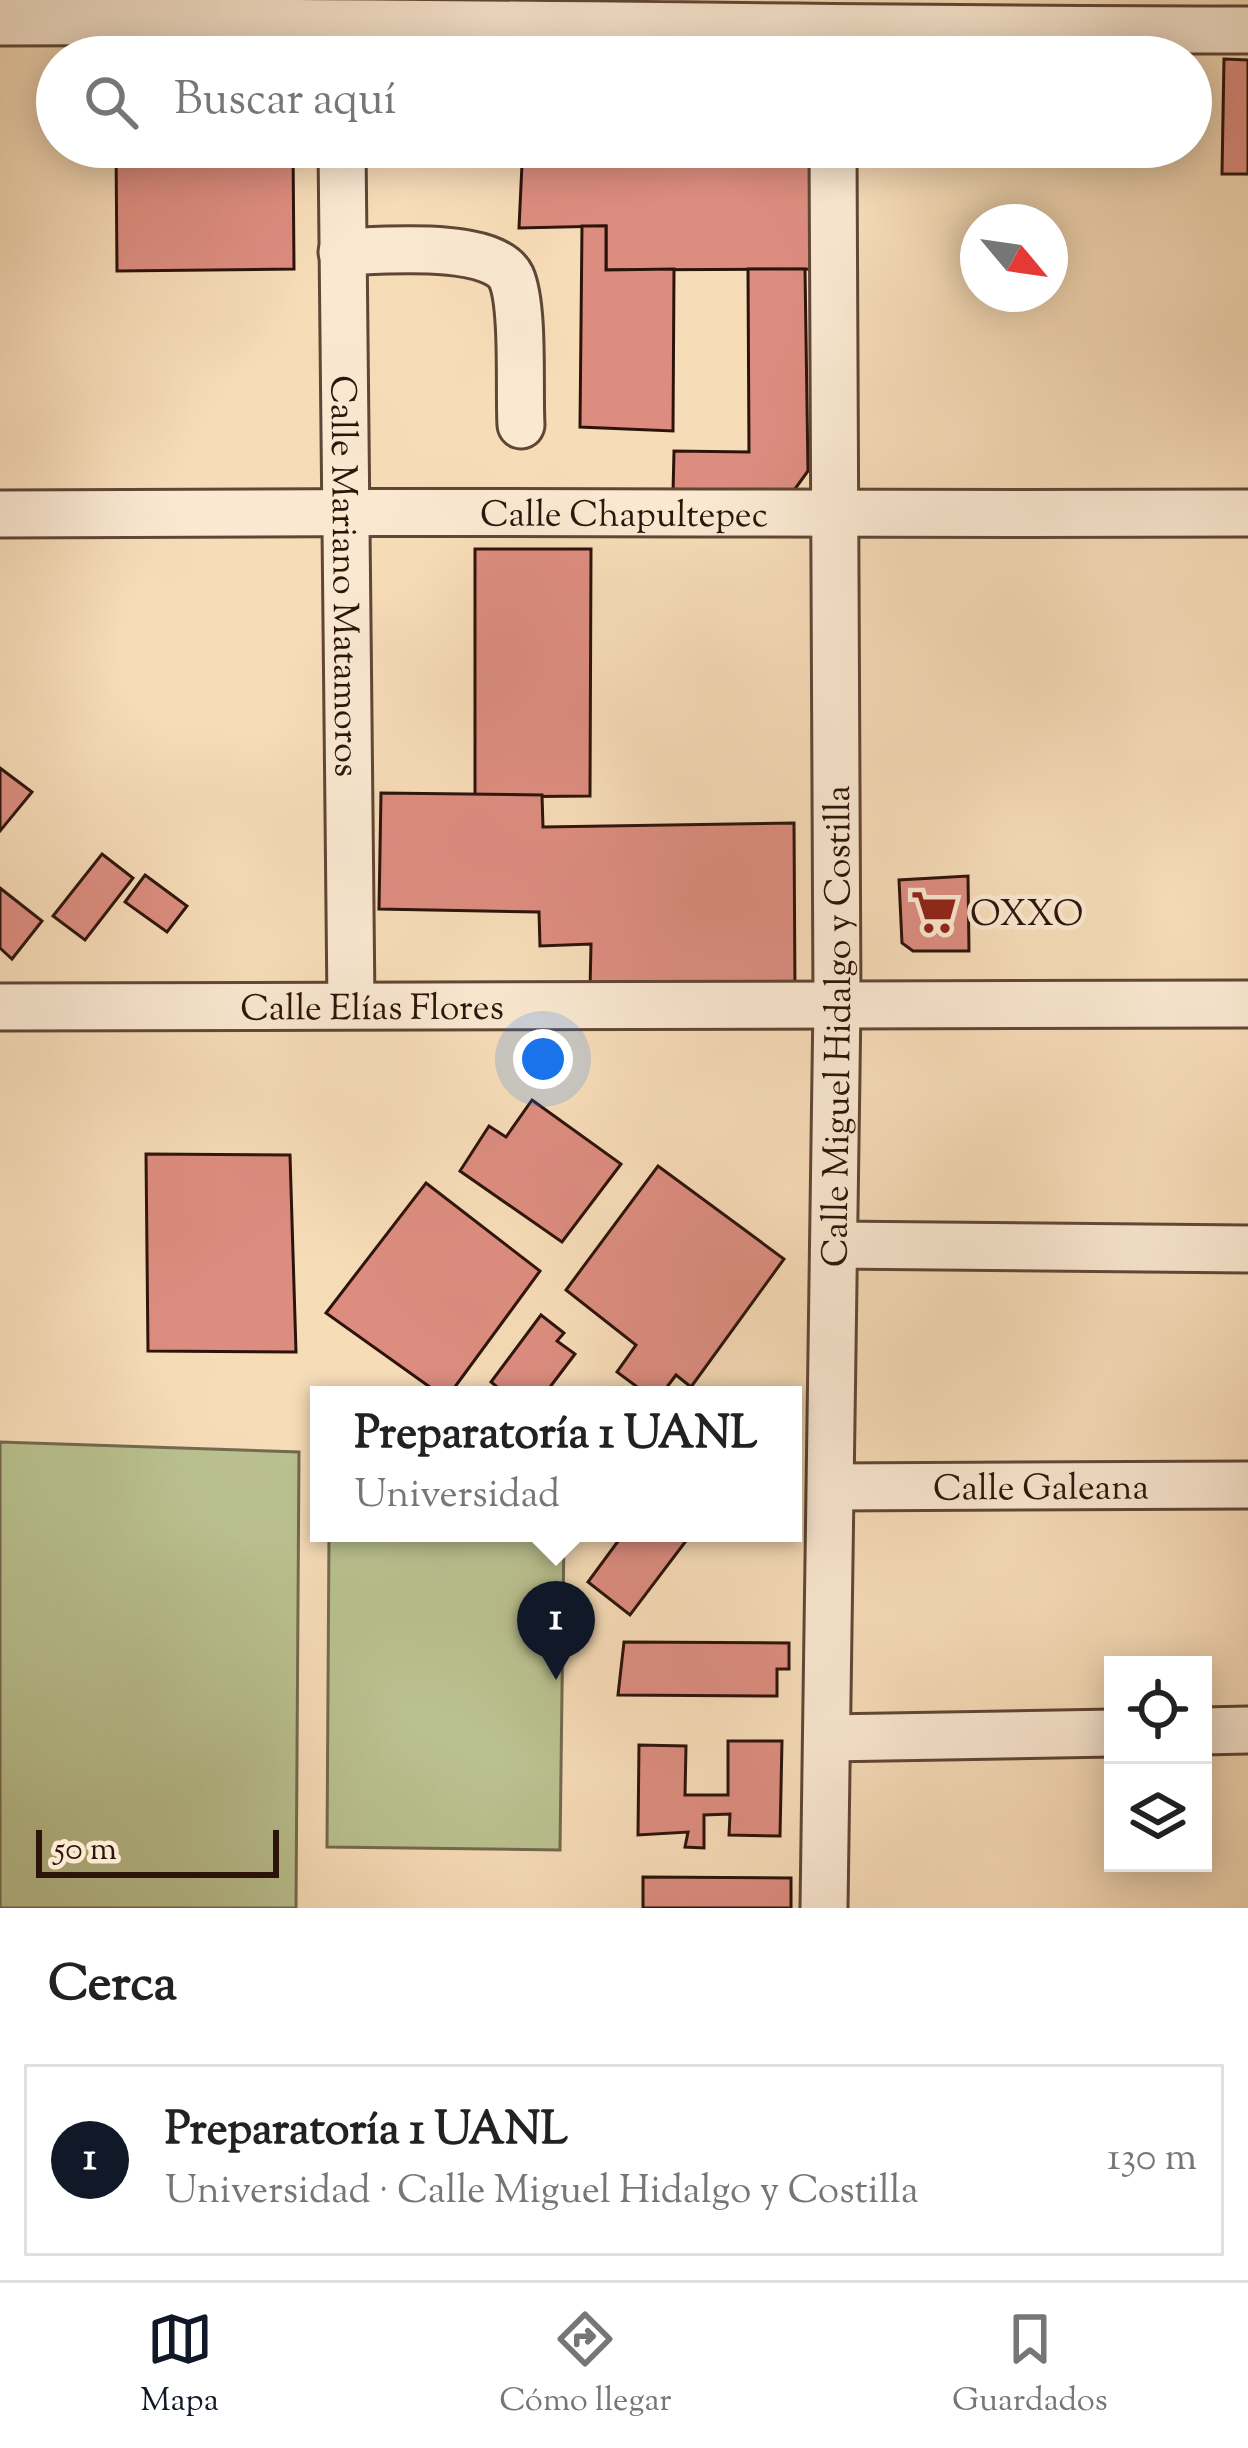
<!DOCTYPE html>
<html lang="es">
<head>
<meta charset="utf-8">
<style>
	:root { --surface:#fff; --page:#f2f2f2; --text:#222; --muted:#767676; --line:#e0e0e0; --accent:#111827 }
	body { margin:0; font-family:"Sorts Mill Goudy",serif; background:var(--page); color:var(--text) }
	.controls { position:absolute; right:36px; bottom:36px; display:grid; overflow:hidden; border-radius:0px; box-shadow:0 6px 30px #0003 }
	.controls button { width:108px; height:108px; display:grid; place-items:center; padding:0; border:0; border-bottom:3px solid var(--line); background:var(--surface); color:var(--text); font:60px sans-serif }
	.compass { position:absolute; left:960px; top:204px; width:108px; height:108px; border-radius:50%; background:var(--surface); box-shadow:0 6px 30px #0003; rotate:119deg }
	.scale { position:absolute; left:36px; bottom:30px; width:243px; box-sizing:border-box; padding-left:12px; border:6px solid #2d140b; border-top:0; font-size:33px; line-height:42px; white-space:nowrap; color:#2d140b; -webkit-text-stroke:9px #fae8d1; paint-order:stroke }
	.you { position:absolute; left:543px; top:1059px; width:42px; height:42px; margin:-30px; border:9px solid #fff; border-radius:50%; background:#1a73e8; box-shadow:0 0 0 18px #1a73e833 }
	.badge { display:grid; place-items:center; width:78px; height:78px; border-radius:50%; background:var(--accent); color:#fff; font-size:39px; font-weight:700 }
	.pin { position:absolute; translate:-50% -99px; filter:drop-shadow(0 3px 6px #0008) }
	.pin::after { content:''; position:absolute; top:63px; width:42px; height:36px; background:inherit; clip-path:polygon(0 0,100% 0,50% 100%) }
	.popup { position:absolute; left:310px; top:1386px; width:492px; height:156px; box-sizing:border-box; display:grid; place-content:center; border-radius:0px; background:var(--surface); filter:drop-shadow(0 3px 9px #0005); font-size:39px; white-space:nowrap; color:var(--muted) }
	.popup b { font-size:45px; color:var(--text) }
	.popup::after { content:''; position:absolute; left:50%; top:100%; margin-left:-24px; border:24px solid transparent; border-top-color:var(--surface) }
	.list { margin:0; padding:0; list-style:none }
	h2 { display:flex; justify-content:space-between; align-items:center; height:156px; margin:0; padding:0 48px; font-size:51px }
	h2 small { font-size:39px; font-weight:400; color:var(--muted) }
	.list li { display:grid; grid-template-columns:78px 1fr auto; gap:36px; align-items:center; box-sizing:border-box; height:192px; margin:0 24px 24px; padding:0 24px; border:3px solid var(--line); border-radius:0px }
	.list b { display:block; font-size:45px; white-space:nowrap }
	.list p { margin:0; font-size:39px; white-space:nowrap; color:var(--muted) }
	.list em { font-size:39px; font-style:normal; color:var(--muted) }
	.icon { flex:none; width:66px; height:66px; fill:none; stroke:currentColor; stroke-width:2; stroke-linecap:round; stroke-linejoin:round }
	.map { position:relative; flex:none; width:1248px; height:1908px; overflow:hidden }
	.search { position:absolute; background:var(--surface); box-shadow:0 6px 30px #0003; left:36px; right:36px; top:36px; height:132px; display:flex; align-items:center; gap:30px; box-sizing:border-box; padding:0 42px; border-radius:66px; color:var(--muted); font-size:45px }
	.sheet { height:372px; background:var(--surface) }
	nav { display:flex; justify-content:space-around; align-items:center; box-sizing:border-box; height:168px; border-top:3px solid var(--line); background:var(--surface); font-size:33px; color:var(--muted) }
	nav a { display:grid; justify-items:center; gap:6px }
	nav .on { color:var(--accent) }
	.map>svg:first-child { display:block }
	.green { fill:#bac190; stroke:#746a4e; stroke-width:3 }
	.building { fill:#dd8d80; stroke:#2d140b; stroke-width:3 }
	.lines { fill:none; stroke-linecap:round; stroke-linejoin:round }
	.minor-casing { stroke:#604636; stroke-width:51 }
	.minor { stroke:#fae8d1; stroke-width:45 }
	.labels { text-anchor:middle; stroke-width:9; stroke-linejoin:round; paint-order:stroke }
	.street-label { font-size:36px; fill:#2d140b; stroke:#fae8d1 }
	.poi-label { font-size:36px; fill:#2d140b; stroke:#fae8d1; text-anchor:start }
</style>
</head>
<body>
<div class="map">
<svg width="1248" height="1908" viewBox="0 0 1248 1908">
	<rect width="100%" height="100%" fill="#f7dcb8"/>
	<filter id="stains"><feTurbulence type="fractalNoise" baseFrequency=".00167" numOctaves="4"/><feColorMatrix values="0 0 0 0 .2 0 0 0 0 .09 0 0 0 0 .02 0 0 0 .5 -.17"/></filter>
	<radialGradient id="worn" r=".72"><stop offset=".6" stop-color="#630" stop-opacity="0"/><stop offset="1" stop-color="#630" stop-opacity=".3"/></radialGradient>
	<g class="green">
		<polygon points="0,1442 299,1452 296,1908 0,1908"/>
		<polygon points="329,1533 564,1533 560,1850 327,1847"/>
	</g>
	<g class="building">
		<polygon points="604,52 604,57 412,57 412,55"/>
		<polygon points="622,53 820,55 820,57 620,57"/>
		<polygon points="1224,59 1248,60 1248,174 1222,174"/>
		<polygon points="116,147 293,147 294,269 117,271"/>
		<polygon points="412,147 822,147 824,269 606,270 606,226 519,228 522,164 412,160"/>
		<polygon points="582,226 606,226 606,270 674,269 673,431 580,427"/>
		<polygon points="748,269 805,269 808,471 792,493 673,493 674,451 749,452"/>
		<polygon points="475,549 591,549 590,796 475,797"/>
		<polygon points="0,768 32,792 0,831"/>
		<polygon points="381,793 542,795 543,827 794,823 795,995 590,990 591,944 540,946 539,912 379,909"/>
		<polygon points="102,854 133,878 85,940 53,916"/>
		<polygon points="145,875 187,906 167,932 125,902"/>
		<polygon points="968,876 969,951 913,951 902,943 899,880"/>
		<polygon points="0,888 42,921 12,959 0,948"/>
		<polygon points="532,1100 621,1164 562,1242 460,1171 489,1126 506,1137"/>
		<polygon points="146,1154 290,1155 296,1352 148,1351"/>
		<polygon points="658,1166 784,1259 691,1387 676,1375 661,1395 648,1395 617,1372 636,1345 566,1290"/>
		<polygon points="426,1183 540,1271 449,1395 441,1395 326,1313"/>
		<polygon points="541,1315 564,1333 557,1341 575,1354 544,1395 507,1395 491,1382"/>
		<polygon points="624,1533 692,1533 630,1615 588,1582"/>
		<polygon points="624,1642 789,1643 789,1669 777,1669 777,1696 618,1695"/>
		<polygon points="728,1741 782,1741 780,1836 729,1835 730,1814 704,1815 704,1848 685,1847 688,1832 638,1835 639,1745 686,1746 685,1795 728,1795"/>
		<polygon points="643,1877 791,1878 791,1908 643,1908"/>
	</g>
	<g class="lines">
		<g class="minor-casing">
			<g id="minor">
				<path d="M0,22C416,20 832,30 1248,30"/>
				<path id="s1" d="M342,147L351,1004"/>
				<path d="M342,252C378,251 493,240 511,277C524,305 519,391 521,425"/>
				<path id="s2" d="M0,514C416,510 832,515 1248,513"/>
				<path id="s3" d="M0,1007L1248,1004"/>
				<polyline points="834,1245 1248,1249"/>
				<path id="s4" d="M831,1487L1248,1485"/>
				<polyline points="1203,1731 1248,1730"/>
				<polyline points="828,1738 1113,1733"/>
				<path id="s5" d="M824,1908L837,1003L833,147"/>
			</g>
		</g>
		<use href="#minor" class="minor"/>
	</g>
	<defs>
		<g id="supermarket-bare" transform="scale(3.6)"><path d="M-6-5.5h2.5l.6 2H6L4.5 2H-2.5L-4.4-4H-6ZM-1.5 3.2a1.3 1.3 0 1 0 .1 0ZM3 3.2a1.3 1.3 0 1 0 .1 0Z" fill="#8f2418" stroke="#fae8d1" stroke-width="2.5" paint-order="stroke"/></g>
	</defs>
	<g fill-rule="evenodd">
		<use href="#supermarket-bare" x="934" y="912"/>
	</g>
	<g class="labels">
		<g class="street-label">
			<text dy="13" stroke="none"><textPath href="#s2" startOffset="624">Calle Chapultepec</textPath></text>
			<text dy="13" stroke="none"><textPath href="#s1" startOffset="429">Calle Mariano Matamoros</textPath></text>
			<text dy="13" stroke="none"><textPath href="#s3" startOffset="372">Calle Elías Flores</textPath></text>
			<text dy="13" stroke="none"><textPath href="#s5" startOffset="882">Calle Miguel Hidalgo y Costilla</textPath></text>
			<text dy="13" stroke="none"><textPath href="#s4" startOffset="210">Calle Galeana</textPath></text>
		</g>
		<g class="poi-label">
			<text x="970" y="925">OXXO</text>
		</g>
	</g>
	<rect width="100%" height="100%" filter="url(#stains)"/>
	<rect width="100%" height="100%" fill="url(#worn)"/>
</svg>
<div class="controls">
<button><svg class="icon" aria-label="locate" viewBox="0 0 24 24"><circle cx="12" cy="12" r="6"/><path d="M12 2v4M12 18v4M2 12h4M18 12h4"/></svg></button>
<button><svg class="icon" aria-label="layers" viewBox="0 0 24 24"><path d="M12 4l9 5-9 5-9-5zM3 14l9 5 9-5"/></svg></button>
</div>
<svg class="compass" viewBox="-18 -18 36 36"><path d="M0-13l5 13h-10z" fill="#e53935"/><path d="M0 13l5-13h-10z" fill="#767676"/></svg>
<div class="scale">50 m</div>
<div class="you"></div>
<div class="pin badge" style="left:556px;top:1680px">1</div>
<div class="popup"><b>Preparatoría 1 UANL</b>Universidad</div>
<div class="search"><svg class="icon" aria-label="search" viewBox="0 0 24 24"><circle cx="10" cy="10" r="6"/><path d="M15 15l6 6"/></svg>Buscar aquí</div>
</div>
<section class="sheet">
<h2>Cerca<small></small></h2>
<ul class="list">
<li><span class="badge">1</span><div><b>Preparatoría 1 UANL</b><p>Universidad · Calle Miguel Hidalgo y Costilla</p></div><em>130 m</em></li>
</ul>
</section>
<nav>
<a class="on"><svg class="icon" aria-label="map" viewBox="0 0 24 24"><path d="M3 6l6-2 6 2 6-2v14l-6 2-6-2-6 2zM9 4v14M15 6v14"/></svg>Mapa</a>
<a><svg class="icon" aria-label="directions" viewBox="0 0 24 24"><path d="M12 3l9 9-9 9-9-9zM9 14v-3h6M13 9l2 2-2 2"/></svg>Cómo llegar</a>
<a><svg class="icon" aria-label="saved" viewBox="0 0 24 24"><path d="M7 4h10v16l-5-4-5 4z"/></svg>Guardados</a>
</nav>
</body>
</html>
